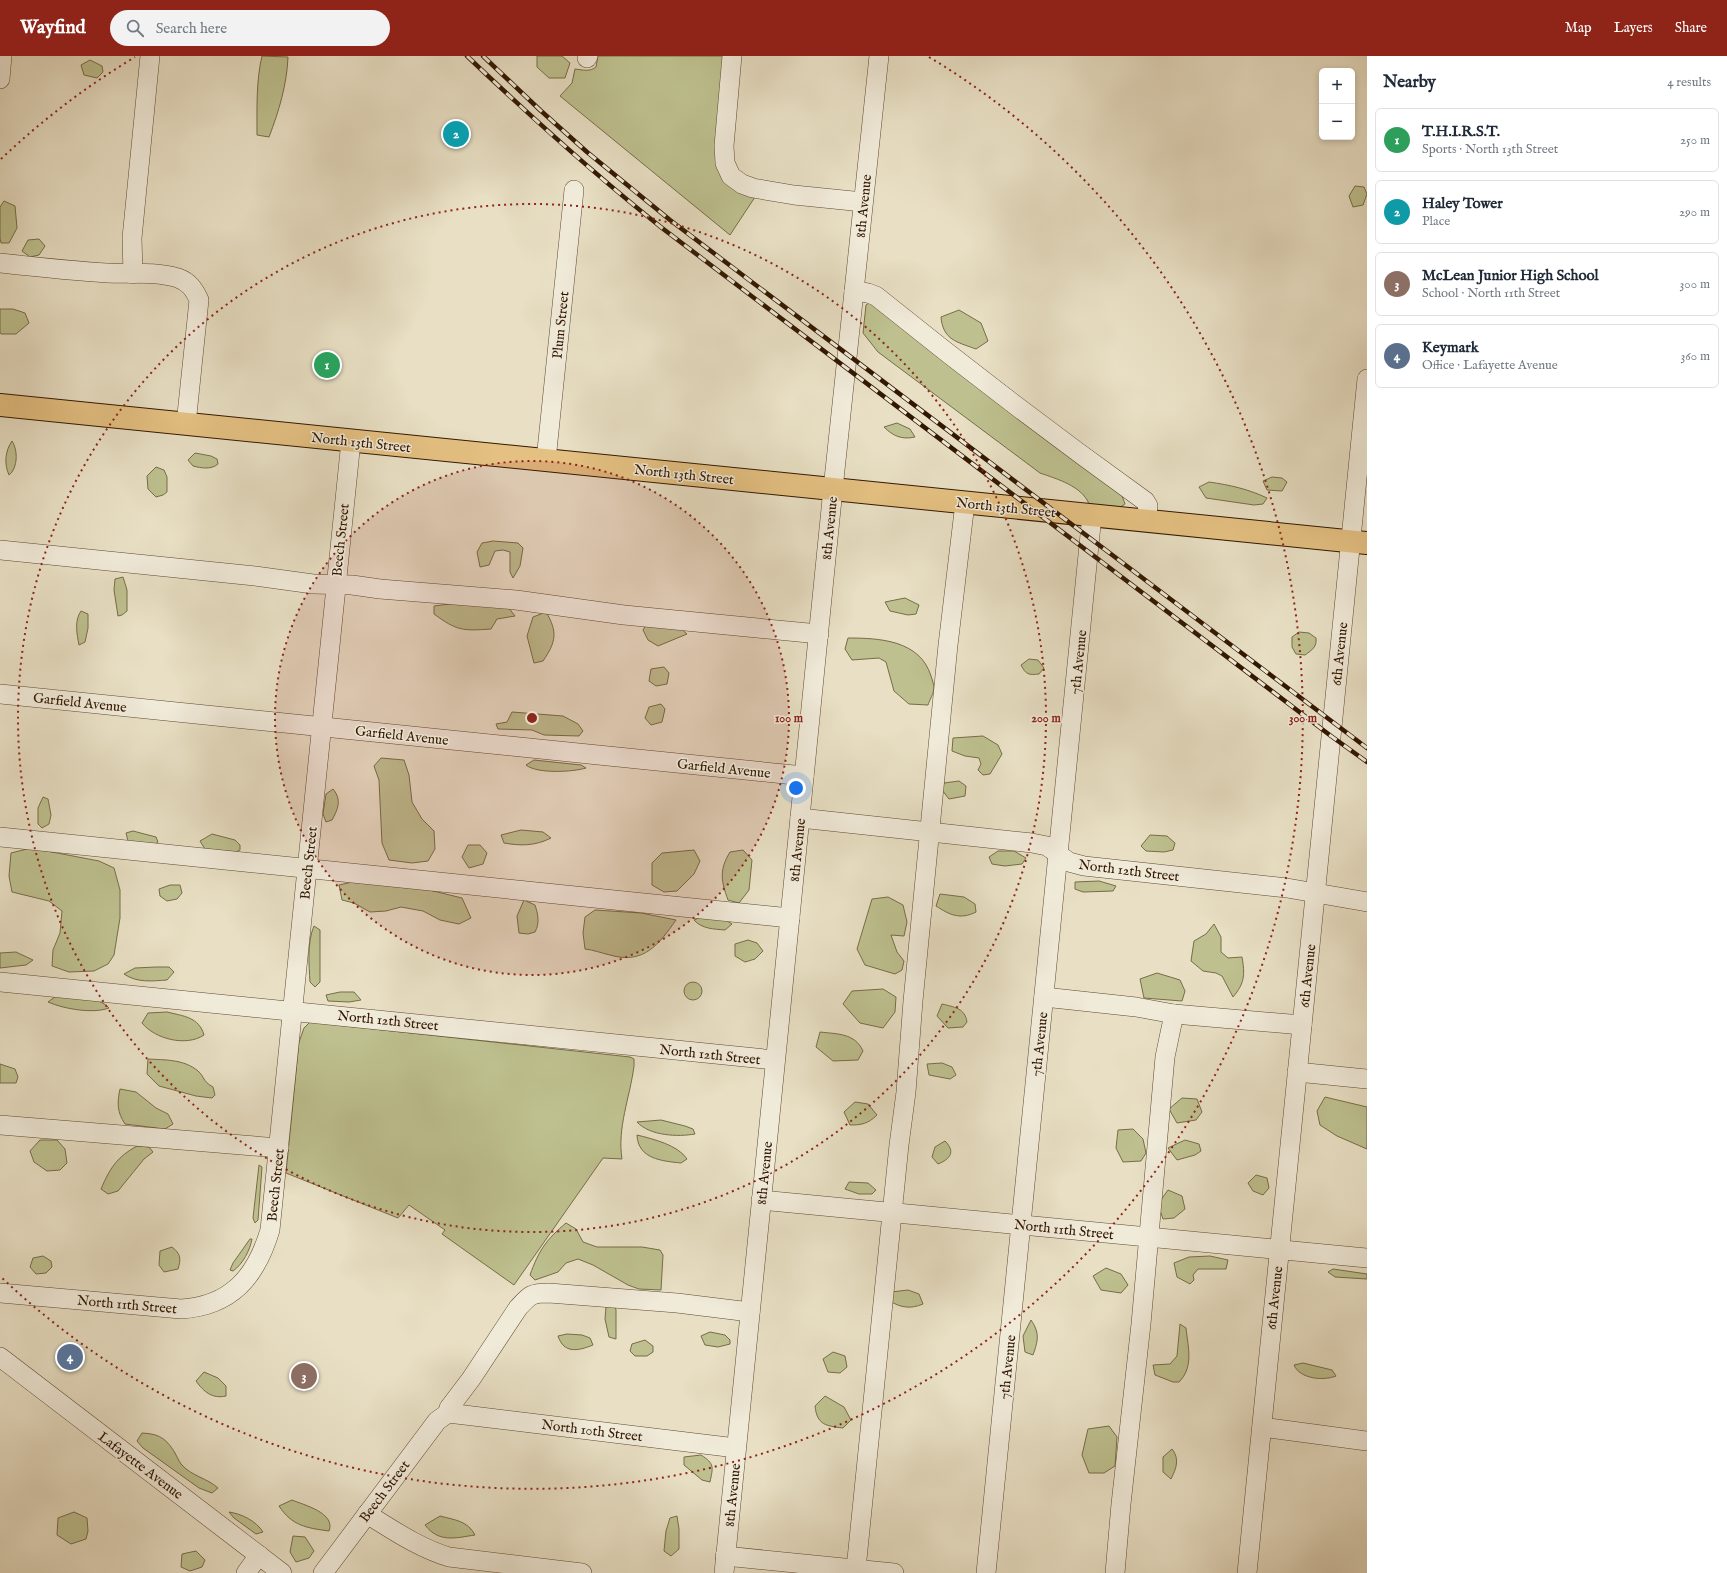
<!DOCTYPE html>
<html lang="en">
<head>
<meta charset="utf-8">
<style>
	:root { --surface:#fff; --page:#f2f2f3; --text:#1f2937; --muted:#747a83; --line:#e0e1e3; --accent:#8f2418 }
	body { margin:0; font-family:"IM FELL English",serif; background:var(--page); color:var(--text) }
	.controls { position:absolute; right:12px; top:12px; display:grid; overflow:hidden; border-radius:6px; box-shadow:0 2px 6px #0003 }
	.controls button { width:36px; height:36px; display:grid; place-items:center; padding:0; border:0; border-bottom:1px solid var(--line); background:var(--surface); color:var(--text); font:20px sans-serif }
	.you { position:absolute; left:796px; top:732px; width:14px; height:14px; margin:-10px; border:3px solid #fff; border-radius:50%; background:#1a73e8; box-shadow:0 0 0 6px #1a73e833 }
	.badge { display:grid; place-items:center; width:26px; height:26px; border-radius:50%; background:var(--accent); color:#fff; font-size:13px; font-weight:700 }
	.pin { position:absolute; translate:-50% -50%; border:2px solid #fff; box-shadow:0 1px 4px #0006 }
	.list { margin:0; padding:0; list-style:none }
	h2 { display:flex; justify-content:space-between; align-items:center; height:52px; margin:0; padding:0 16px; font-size:17px }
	h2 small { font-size:13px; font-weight:400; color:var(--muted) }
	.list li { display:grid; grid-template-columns:26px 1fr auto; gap:12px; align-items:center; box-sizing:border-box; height:64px; margin:0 8px 8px; padding:0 8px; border:1px solid var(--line); border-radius:6px }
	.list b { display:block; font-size:15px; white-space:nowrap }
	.list p { margin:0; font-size:13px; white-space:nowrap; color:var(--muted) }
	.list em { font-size:13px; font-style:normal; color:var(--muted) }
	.icon { flex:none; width:22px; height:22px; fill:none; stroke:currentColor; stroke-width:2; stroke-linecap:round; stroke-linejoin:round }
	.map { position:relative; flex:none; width:1367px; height:1517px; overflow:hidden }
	header { display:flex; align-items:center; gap:24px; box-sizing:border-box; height:56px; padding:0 20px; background:var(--accent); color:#fff }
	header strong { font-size:19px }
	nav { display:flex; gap:22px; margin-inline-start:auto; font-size:14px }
	.search { width:280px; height:36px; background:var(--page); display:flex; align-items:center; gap:10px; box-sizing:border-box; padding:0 14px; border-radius:22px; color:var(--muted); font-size:15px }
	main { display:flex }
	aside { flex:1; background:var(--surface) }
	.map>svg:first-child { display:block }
	.green { fill:#bec08f; stroke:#786c48 }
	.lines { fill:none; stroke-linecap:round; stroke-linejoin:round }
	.minor-casing { stroke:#604931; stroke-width:20 }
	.major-casing { stroke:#321700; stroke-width:24 }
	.minor { stroke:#f0ead9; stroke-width:19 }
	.major { stroke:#e4c082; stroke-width:22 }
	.rail-casing { stroke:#321700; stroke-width:4.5 }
	.rail { stroke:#f0ead9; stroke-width:3; stroke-dasharray:9; stroke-linecap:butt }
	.ring { fill:none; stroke:#8f2418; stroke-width:2; stroke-dasharray:2 4 }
	.labels { text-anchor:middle; stroke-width:3; stroke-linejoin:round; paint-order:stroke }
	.street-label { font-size:14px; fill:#321700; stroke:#f0ead9 }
	.centre { fill:#8f2418; stroke:#f0ead9; stroke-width:2 }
	.ring-label { font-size:12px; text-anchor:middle; font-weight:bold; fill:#8f2418; stroke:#f0ead9; stroke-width:3; stroke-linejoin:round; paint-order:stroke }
</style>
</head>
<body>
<header>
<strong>Wayfind</strong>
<div class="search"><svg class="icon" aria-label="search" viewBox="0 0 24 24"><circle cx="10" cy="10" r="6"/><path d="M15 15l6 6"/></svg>Search here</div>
<nav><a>Map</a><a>Layers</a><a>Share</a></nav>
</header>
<main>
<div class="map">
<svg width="1367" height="1517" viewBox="0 0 1367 1517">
	<rect width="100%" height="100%" fill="#e8dfc4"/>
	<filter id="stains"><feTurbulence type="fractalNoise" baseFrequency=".005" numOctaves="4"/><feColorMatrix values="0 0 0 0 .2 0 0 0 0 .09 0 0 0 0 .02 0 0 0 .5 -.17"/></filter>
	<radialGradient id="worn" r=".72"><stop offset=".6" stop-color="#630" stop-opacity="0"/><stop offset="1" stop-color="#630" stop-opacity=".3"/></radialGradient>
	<g class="green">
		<path d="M262,0L288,1C287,28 279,55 269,81L257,79C257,53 256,25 262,0Z"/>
		<polygon points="537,0 562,0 570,7 565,22 549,22 537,11"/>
		<path d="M598,0H730L721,91L755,141L730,179L560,40L572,27L575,13C583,14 590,16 596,11Z"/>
		<polygon points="90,4 102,10 103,16 97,22 84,19 81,9"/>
		<polygon points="1355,130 1364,131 1367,138 1363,149 1353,151 1349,140"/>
		<polygon points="4,145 15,150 17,172 9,187 1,187 0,182 0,151"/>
		<polygon points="39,183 45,190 39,199 30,201 22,195 28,184"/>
		<path d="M869,247L872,248L1122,440L1125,448L1119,452L1089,448C1082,430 1057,423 1040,417L878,296L863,277L866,249Z"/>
		<polygon points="0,253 13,253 25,257 29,267 16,278 1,278 0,276"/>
		<path d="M959,254L981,267L988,285L976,293C957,286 943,284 941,261Z"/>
		<path d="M897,367L910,373L915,381C902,384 893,380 884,371Z"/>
		<path d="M12,385C18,394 18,412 9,419C4,408 5,395 12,385Z"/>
		<path d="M195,397L211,400L217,403L218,408C211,414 201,412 193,410L188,404Z"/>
		<polygon points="156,411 164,414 167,421 167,436 163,439 156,441 148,433 147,420"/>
		<polygon points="1272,421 1282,422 1287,426 1282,435 1267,434 1263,425"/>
		<path d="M1209,426C1230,429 1248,433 1267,442L1263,448L1254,449L1206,442L1199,431Z"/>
		<polygon points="493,485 518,487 523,492 520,510 513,522 510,516 510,496 503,494 495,495 489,509 480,511 477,496 482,487"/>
		<polygon points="123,521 127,534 127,555 122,559 118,560 114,534 115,523"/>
		<polygon points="905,542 919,549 916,558 908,559 890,555 885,546"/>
		<path d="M457,547L508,551L515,560L497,563L491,573C463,575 457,575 434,558V550Z"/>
		<path d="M81,555L88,558V572L85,586L79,589C77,578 74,565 81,555Z"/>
		<path d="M546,556C558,576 556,586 543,605L534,607L527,580L533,561Z"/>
		<polygon points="647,567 679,571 687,578 658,590 648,584 643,574"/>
		<path d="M1299,576L1309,577L1316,582C1317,591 1312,594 1305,599L1296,598L1292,591V581Z"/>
		<path d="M848,582C879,582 920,584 931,620C932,623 934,629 934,632C934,637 929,645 928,649L909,648L894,635L886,606L879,602L852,604L845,593Z"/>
		<path d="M1029,603L1038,604L1044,612L1039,618C1029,619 1026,619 1021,609Z"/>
		<polygon points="664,611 669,617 667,628 656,630 649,625 651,613"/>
		<polygon points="661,648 665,653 662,666 651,669 645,662 649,651"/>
		<polygon points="512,656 563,660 578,668 583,675 579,680 544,679 532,674 498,673 496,668 507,666"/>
		<polygon points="983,680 998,689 1002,698 990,718 983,719 978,714 981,708 979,702 965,700 952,695 953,682"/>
		<polygon points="381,702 404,704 409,719 412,746 422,763 434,775 435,793 428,805 412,807 389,804 382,787 379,724 374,710"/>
		<path d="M534,704L581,709L586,712C573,716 537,718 526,709Z"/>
		<polygon points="959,725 966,730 965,740 949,743 942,734 944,727"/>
		<path d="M333,733C342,744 338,753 332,764L326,766L323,758L326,738Z"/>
		<polygon points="43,741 48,743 51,759 49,768 42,772 38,768 38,752"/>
		<path d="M521,774L543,776L551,782C535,790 521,790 504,787L501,779Z"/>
		<polygon points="133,775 156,781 158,786 153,789 128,785 126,777"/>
		<polygon points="212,778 235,784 240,789 240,794 236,796 205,793 200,785"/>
		<polygon points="1150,779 1167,780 1175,787 1173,794 1164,796 1146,795 1141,790"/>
		<polygon points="468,789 480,789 487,797 483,808 469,812 462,801"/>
		<polygon points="31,792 99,805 114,812 120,834 120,862 114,899 108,908 94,915 69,916 52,910 53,894 60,877 62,855 49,845 12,836 9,820 11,797"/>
		<polygon points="694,794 700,805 694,818 677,835 664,836 652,829 652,807 662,797"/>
		<path d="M743,794L752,804L749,834L739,847L728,844C721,825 719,814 730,796Z"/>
		<polygon points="998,795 1014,795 1026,802 1022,808 1005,810 992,808 989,801"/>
		<polygon points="361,824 425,833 462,842 471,862 459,868 440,864 423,855 401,851 386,855 370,856 354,847 342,844 339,829"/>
		<polygon points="1099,825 1116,830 1113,835 1083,836 1075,833 1075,826"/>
		<polygon points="170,829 180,829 182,837 177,843 167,845 160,840 159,833"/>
		<path d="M940,838L964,841L975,848L976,856C960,864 950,859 936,850Z"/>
		<polygon points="888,841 903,849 907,866 904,880 891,879 897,896 904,905 902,914 895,918 865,909 857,893 872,843"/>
		<path d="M524,844L535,849C538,858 540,867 535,876L528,878L519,877L517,860Z"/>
		<path d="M595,854L641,857L676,864C659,888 644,909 610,899C601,897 594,894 585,893L583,877L585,861Z"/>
		<path d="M706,859L721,861L732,868L725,874C714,873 702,873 694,864Z"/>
		<path d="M1214,868L1221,881V896L1228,902L1242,901C1245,918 1245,927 1233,941L1222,920L1216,917L1203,915L1191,905L1194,885L1206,878Z"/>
		<path d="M314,870L320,874V926L315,931L310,926C309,909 307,886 314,870Z"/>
		<polygon points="748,884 757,887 763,895 755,903 745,906 735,900 735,888"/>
		<polygon points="16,896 33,904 26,909 0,912 0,897"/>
		<path d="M156,911H169L174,916L167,924C152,925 137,927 124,918L135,912Z"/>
		<polygon points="1157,917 1180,924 1185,935 1182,945 1144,942 1140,923"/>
		<circle cx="693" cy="935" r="9"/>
		<polygon points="883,933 896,941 895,956 883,972 860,967 843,948 852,935"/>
		<polygon points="340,936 354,936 361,944 349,946 328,945 326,939"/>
		<path d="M56,940C72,941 97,939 109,952C93,958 64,953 48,946Z"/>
		<path d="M942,948C954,951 965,952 967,966L963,971L948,972L937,960Z"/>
		<path d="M167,956C183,960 199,961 204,979C186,991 155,983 142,967L148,957Z"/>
		<path d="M310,966L630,1001L634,1003V1010C630,1041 617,1072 622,1103L603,1102L514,1229L442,1178L445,1174L409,1149L398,1162L286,1117L299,986L304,972Z"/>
		<path d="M820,976C837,978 855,977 863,995L858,1004L833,1005L816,991Z"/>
		<path d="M148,1003C164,1004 184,1003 198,1015C205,1021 202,1025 213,1031L215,1039L212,1042L196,1040L159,1030L147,1018Z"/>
		<polygon points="942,1007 952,1011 956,1019 950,1023 929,1019 927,1008"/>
		<polygon points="0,1008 15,1013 18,1021 16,1027 0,1027"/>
		<path d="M120,1033L136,1036L156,1052L168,1058L173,1068L165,1073L125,1068C117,1056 117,1047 120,1033Z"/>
		<polygon points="1325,1041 1367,1051 1367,1093 1337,1080 1320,1069 1317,1055"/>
		<polygon points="1182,1042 1197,1043 1202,1056 1196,1064 1177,1067 1169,1053"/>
		<path d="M855,1046L868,1048L877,1059C868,1068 861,1069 850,1069L844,1056Z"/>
		<path d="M661,1064L685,1070L693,1073L695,1078C678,1081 650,1080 637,1066Z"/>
		<polygon points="1133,1073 1143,1083 1146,1097 1141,1105 1123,1106 1116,1092 1118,1074"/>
		<path d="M637,1079C653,1083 678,1089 687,1103L681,1107C662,1105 638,1103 637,1079Z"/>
		<polygon points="40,1084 57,1084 65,1093 67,1107 60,1114 47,1115 34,1106 30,1095"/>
		<polygon points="1185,1084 1199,1088 1201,1095 1195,1099 1177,1104 1168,1092"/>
		<path d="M945,1085C956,1096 950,1103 938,1108L932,1101L935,1091Z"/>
		<path d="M137,1090L149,1091L153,1096L144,1103L118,1135L108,1138L101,1133C110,1112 117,1101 137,1090Z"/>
		<polygon points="259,1109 262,1111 258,1164 255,1167 253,1162"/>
		<polygon points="1256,1119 1267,1122 1269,1132 1263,1139 1253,1135 1248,1127"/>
		<polygon points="849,1126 868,1127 876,1134 872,1138 859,1138 845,1133"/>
		<polygon points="1168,1134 1182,1140 1185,1153 1174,1162 1163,1163 1158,1148"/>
		<path d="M566,1167L576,1173L583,1186L597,1191H642L660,1194L663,1199L661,1234L639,1233L628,1229L593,1209L578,1203L566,1207L558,1216L535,1224L530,1219C539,1194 546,1184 566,1167Z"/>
		<path d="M250,1183H252C250,1194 243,1208 233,1215L230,1214L233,1207Z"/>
		<path d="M172,1191C181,1198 181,1203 178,1213L164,1216L159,1209L160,1195Z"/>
		<polygon points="43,1200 51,1205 52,1211 46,1217 36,1218 30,1211 33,1202"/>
		<polygon points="1210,1200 1228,1204 1226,1213 1198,1213 1193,1219 1194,1224 1190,1228 1177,1221 1174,1207 1189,1201"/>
		<polygon points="1106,1212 1121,1218 1128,1229 1121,1237 1101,1234 1093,1220"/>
		<polygon points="1333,1213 1367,1218 1367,1223 1335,1221 1328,1216"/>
		<path d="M908,1234L919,1238L923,1248C911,1253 901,1252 890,1245L891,1236Z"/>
		<polygon points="611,1248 615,1250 616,1254 616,1283 609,1281 605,1263 606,1251"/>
		<path d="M1031,1264C1040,1277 1038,1285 1033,1299L1025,1296L1023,1280Z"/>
		<path d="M1180,1268L1186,1272C1188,1291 1194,1311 1179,1326H1173L1155,1319L1153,1309L1170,1308L1177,1300Z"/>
		<polygon points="710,1276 725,1279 730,1284 730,1288 718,1291 705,1289 701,1280"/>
		<path d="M567,1278L582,1279L590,1282L593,1289C578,1295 564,1298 558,1280Z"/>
		<polygon points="645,1284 653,1290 653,1296 647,1300 635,1300 630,1295 632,1288"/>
		<polygon points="833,1296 845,1300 847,1311 840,1317 828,1316 823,1303"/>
		<path d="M1303,1307L1332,1314L1336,1320C1323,1325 1300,1323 1294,1309Z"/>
		<path d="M204,1316L218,1322L226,1330V1340C212,1343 204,1336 196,1325Z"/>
		<path d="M825,1340L844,1351L851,1364L843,1372C826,1370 817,1369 815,1350Z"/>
		<polygon points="1109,1370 1117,1381 1115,1410 1104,1417 1089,1417 1082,1399 1088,1373"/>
		<path d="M142,1377C159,1378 166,1382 175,1397C177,1401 179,1405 181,1408C191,1420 207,1422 218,1432L212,1437L199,1432L143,1392L137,1385Z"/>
		<path d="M1172,1393C1180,1403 1176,1413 1171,1423L1163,1416V1401Z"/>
		<path d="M701,1399C715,1408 713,1411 710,1426L702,1424L684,1409V1401Z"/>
		<path d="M292,1444C304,1449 336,1457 329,1475C307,1472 292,1470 279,1450Z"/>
		<polygon points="74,1456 87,1462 88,1475 86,1483 71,1488 57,1479 58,1462"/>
		<path d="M229,1456C242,1458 256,1465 263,1476L256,1478L234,1462Z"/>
		<path d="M440,1460C455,1464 468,1465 475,1479C455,1482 439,1487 425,1469Z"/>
		<polygon points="677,1460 679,1473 679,1493 671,1500 664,1495 666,1475 670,1462"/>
		<polygon points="293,1480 305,1481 314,1495 309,1502 296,1506 290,1496"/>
		<polygon points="196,1495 205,1504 202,1511 190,1515 181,1511 182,1498"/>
	</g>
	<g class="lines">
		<g class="minor-casing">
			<g id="minor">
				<polyline points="732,0 724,90 725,107 731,120 742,128 753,132 794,139 863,146"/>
				<polyline points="587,2 588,0"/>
				<polyline points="0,23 2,0"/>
				<path d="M0,207C36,211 72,215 107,217C130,218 156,215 178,222C189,226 194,233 199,244L186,368"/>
				<polyline points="133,218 132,182 150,0"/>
				<path d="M854,235L868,237L876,240C964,311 1053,379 1145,445L1148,450L1146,465"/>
				<polyline points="546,404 574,134"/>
				<polyline points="0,494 255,520 313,528 352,529 380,533 516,544 624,559 819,578"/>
				<polyline points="0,638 804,720"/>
				<polyline points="800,762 1032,787 1047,790 1069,806 1084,810 1287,832 1367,846"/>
				<polyline points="0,781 790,862"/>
				<polyline points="0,926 775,1004"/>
				<polyline points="1044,941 1136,951 1174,958"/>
				<polyline points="1297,1016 1367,1023"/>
				<polyline points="0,1069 279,1092"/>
				<polyline points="761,1144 1367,1202"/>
				<path d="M0,1237L181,1253C231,1250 256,1221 270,1174L351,385"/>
				<polyline points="0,1301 282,1517"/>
				<path d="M448,1357L449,1352L471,1323L518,1252C530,1239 531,1237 549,1237L677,1247L750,1256"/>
				<polyline points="1262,1371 1367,1385"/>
				<path d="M367,1458C393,1474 419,1492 449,1501L582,1517"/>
				<polyline points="725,1500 894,1517"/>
				<polyline points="856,1513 899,1089 906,1036 913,945 948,589 965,447"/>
				<polyline points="246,1517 259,1499"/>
				<polyline points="323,1517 437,1365 448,1357 736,1392"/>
				<polyline points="724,1517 833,433 879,0"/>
				<polyline points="986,1517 1092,459"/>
				<polyline points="1115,1517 1121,1448 1141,1268 1165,1001 1174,958 1302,969"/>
				<polyline points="1247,1517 1367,323"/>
			</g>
		</g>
		<g class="major-casing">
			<polyline id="major" points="0,349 1367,487"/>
		</g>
		<use href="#minor" class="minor"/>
		<use href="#major" class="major"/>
		<g class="rail-casing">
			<g id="rail">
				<path d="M467,0C530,60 594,118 662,172L1331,680L1367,706"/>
				<polyline points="483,0 540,54 587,96 670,164 1367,692"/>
			</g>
		</g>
		<use href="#rail" class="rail"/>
	</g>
	<circle cx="532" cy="662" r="257" fill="#8f2418" fill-opacity=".12"/>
	<g class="ring">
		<circle cx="532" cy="662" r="257"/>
		<circle cx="532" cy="662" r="514"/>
		<path d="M1 103A771 771 0 0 1 135 1M929 1A771 771 0 1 1 1 1221"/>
	</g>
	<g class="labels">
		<g class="street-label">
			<text transform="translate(863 150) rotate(-84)" y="5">8th Avenue</text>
			<text transform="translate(560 269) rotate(-84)" y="5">Plum Street</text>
			<text transform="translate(361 386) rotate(6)" y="5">North 13th Street</text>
			<text transform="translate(684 418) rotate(6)" y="5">North 13th Street</text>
			<text transform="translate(1006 451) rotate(6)" y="5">North 13th Street</text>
			<text transform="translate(829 472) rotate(-84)" y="5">8th Avenue</text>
			<text transform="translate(340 484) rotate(-84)" y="5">Beech Street</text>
			<text transform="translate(1339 598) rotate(-84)" y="5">6th Avenue</text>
			<text transform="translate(1078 606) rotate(-84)" y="5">7th Avenue</text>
			<text transform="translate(80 646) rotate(6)" y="5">Garfield Avenue</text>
			<text transform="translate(402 679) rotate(6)" y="5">Garfield Avenue</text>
			<text transform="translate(724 712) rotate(6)" y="5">Garfield Avenue</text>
			<text transform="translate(797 794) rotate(-84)" y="5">8th Avenue</text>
			<text transform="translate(308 807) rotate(-84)" y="5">Beech Street</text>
			<text transform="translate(1129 814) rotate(7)" y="5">North 12th Street</text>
			<text transform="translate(1307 920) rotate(-84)" y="5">6th Avenue</text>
			<text transform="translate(388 964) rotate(6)" y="5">North 12th Street</text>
			<text transform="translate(1039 988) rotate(-84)" y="5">7th Avenue</text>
			<text transform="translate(710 998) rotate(6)" y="5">North 12th Street</text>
			<text transform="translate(764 1117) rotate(-84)" y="5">8th Avenue</text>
			<text transform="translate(275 1129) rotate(-84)" y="5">Beech Street</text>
			<text transform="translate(1064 1173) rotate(6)" y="5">North 11th Street</text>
			<text transform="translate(1274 1242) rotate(-84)" y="5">6th Avenue</text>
			<text transform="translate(127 1248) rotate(5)" y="5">North 11th Street</text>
			<text transform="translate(1007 1311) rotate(-84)" y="5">7th Avenue</text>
			<text transform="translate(592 1374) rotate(7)" y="5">North 10th Street</text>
			<text transform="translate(141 1409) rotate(37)" y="5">Lafayette Avenue</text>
			<text transform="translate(384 1435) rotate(-53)" y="5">Beech Street</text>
			<text transform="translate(732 1439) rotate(-84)" y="5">8th Avenue</text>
		</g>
	</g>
	<circle cx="532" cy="662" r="6" class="centre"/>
	<g class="ring-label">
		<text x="789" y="666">100 m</text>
		<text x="1046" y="666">200 m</text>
		<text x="1303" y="666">300 m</text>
	</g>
	<rect width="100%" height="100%" filter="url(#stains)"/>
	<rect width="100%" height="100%" fill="url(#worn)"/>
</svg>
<div class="controls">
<button>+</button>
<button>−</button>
</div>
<div class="you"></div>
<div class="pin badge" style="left:327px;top:309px;background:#2e9e5b">1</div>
<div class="pin badge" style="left:456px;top:78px;background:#0f9aa8">2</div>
<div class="pin badge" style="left:304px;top:1320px;background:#8d6e63">3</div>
<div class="pin badge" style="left:70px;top:1301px;background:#5c6f8a">4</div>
</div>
<aside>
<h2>Nearby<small>4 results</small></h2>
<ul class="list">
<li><span class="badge" style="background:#2e9e5b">1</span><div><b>T.H.I.R.S.T.</b><p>Sports · North 13th Street</p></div><em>250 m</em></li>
<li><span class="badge" style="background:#0f9aa8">2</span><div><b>Haley Tower</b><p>Place</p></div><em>290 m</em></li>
<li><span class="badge" style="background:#8d6e63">3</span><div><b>McLean Junior High School</b><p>School · North 11th Street</p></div><em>300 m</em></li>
<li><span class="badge" style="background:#5c6f8a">4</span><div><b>Keymark</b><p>Office · Lafayette Avenue</p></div><em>360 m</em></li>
</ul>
</aside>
</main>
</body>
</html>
